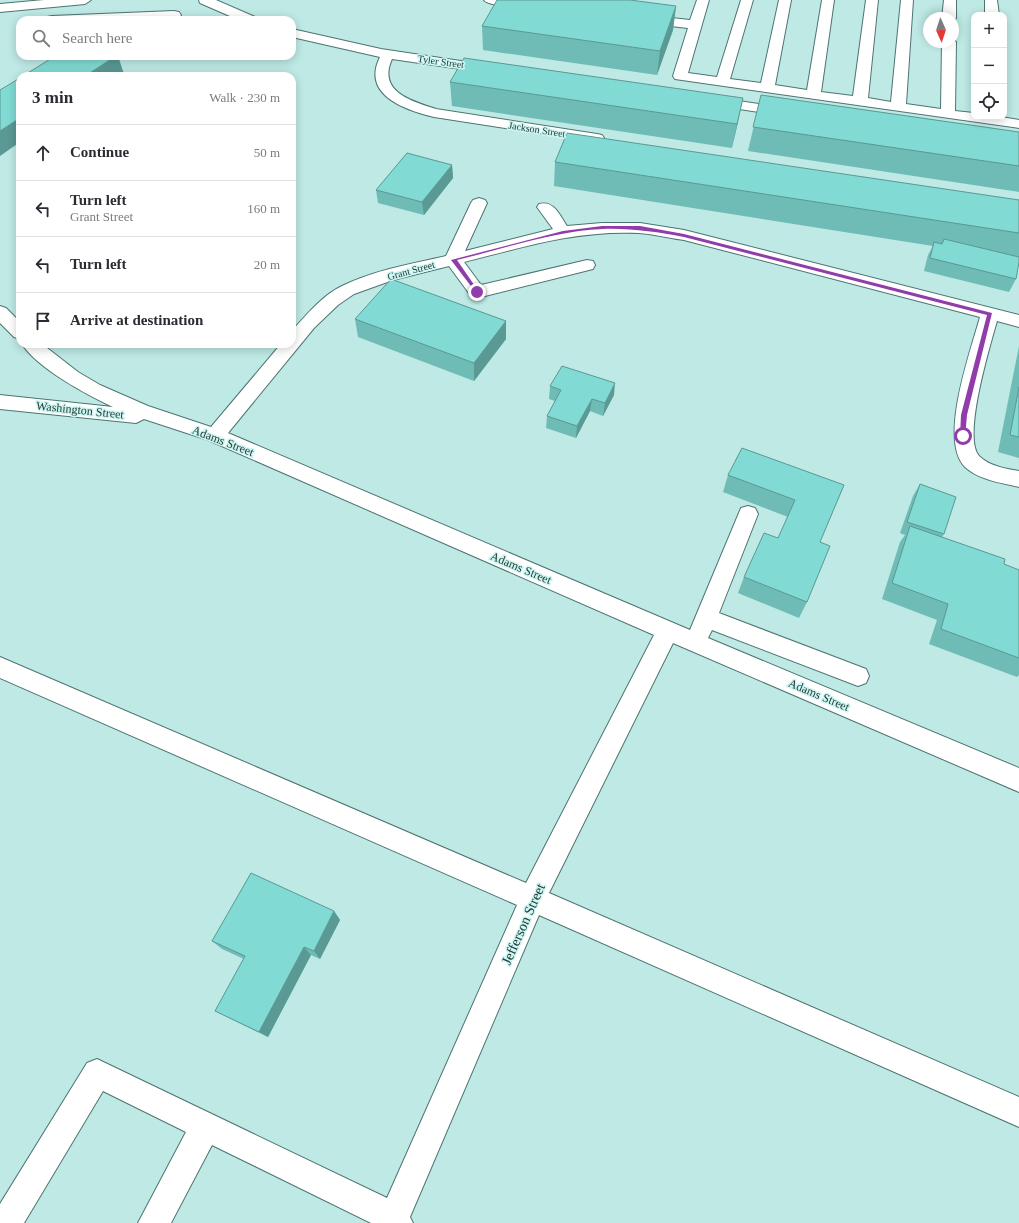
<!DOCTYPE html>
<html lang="en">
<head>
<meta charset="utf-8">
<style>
	:root { --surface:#fff; --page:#f2f2f3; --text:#2b2b33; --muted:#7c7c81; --line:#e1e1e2 }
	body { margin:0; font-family:Georgia,serif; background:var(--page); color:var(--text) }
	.controls { position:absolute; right:12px; top:12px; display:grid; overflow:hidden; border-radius:8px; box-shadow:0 2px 10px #0003 }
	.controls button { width:36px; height:36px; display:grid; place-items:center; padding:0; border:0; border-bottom:1px solid var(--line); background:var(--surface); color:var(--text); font:20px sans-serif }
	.compass { position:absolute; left:923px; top:12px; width:36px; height:36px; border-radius:50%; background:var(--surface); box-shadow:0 2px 10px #0003; rotate:177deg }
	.stop { position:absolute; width:12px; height:12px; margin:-9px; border:3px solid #903dab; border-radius:50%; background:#fff }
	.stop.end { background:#903dab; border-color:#fff; box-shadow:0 1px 4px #0008 }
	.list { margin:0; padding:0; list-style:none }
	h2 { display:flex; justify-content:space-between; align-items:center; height:52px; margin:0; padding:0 16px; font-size:17px }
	h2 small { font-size:13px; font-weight:400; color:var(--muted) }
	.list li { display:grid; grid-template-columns:26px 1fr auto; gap:12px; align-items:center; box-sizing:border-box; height:56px; padding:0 16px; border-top:1px solid var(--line) }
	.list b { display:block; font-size:15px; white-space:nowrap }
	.list p { margin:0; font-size:13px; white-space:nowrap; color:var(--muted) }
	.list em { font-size:13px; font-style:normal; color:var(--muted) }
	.icon { flex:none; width:22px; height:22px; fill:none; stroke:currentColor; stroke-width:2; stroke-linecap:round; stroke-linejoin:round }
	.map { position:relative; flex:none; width:1019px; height:1223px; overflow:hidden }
	.search { position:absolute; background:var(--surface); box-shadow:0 2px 10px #0003; left:16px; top:16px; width:280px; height:44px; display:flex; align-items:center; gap:10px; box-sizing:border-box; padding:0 14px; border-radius:12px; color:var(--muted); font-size:15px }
	.panel { position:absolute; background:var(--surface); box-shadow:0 2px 10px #0003; left:16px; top:72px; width:280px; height:276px; border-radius:12px }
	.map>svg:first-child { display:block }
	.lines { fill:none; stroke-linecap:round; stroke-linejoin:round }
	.minor-casing { stroke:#4d7471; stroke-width:2 }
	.minor { fill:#fff; fill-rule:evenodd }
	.wall { fill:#6fbbb5 }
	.shaded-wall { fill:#5a9994 }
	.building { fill:#81dad3; stroke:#5a9994 }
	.route { fill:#903dab }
	.labels { text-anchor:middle; stroke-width:3; stroke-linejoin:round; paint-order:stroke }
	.far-street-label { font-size:10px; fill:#293a38; stroke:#cbf7f3 }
	.street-label { font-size:12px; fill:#293a38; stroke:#cbf7f3 }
	.near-street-label { font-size:14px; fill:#293a38; stroke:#cbf7f3 }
</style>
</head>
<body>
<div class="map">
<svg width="1019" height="1223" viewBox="0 0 1019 1223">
	<rect width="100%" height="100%" fill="#bee9e5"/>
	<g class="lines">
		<g class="minor-casing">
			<g id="minor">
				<polygon points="44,0 91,0 85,4 0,12 0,4"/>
				<polygon points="199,0 216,0 255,17 257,20 239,20 200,3"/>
				<path d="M484,0H526L532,1L533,4C529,10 488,6 484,0Z"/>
				<polygon points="697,0 709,0 688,73 717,77 741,0 753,0 730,79 761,83 779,0 791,0 775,85 807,90 822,0 834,0 821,92 853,96 866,0 878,0 868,98 891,102 901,0 913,0 906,104 941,109 942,42 953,42 953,39 956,42 955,111 974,113 974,117 1001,117 1019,120 1019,128 675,79 673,76 688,28 644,23 639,22 637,19 639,16 644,15 690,20"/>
				<polygon points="944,0 956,0 956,18 954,21 953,18 942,18"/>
				<polygon points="985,0 997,0 999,15 985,15"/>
				<polygon points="174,11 179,12 181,15 179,18 148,20 45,20 47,17 52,16"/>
				<path d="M292,29L381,49L494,66L496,69L494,72L489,73L392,59C377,92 412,101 436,109L597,134L602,135L604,138L602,141L597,142L434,117C405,110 361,95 380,57L292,37Z"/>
				<polygon points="711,97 786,108 791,109 793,112 791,115 786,116 706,104 704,101 706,98"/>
				<path d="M479,198L485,200L487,203L465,251L553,229L537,207L539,204C554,200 560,216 567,226L602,223H640L684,230L1019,315V327L997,321C990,346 962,437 979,456C989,466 1006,469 1019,471V487C1002,483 979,480 965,467C938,440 971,350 980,317L684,240C669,238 654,234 639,233C576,230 524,247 464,262L481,285L587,260L593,261L595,265L593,269L477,298L471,296L449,266L393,280L354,294L338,305L314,328L228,433L690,630L741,508L748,506L755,508L758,514L719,613L866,669L869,676L866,683L858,686L712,630L708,638L1019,768V792L673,643L549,893L1019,1097V1127L539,915L410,1217L413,1223H371L212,1145L171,1223H138L186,1132L103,1091L24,1223H0V1204L87,1063L97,1059L387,1198L517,905L0,678V657L526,883L654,635L208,440L144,419L136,423L0,409V395L113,407C87,395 37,368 22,344H42L78,372L100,385L148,406L211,427L281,344H292V331C306,315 323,295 342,286C374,270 412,264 446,256L471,203L473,200Z"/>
				<polygon points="0,306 6,308 20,322 20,339 14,337 0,323"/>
			</g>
		</g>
		<use href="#minor" class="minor"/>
	</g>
	<g class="wall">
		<polygon points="676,6 673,30 657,75 483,50 482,26"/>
		<polygon points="450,82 738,122 732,148 452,106"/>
		<polygon points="761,95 1019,132 1019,192 748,151"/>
		<polygon points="555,162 1019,200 1019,262 1016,279 1009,292 924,271 928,255 933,246 554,186"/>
		<polygon points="452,165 453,178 424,215 378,203 376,190"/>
		<polygon points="355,319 506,321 506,339 474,381 358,337"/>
		<polygon points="1019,346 1019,458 998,452"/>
		<polygon points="550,386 614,395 603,416 590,411 576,438 546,428 547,416 555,401 549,399"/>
		<polygon points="728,475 844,485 820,542 807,602 799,618 738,593 744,577 778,538 788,517 723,492"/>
		<polygon points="920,484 944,534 942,537 1004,564 1019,570 1019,675 1017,677 929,644 937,620 882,599 900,542 905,535 900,533 913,496"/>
		<polygon points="334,911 340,920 320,959 311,955 268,1037 225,1016 215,1011 244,959 222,949 212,941"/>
	</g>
	<g class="shaded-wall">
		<polygon points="676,6 673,30 657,75 660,51"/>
		<polygon points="116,56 118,56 124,74 121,76 85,76"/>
		<polygon points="743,98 738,122 732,148 737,124"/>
		<polygon points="20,118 20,142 0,156 0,131"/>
		<polygon points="452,165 453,178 424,215 422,202"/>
		<polygon points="506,321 506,339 474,381 474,363"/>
		<polygon points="615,383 614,395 603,416 605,403"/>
		<polygon points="592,399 590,411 576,438 577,426"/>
		<polygon points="334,911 340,920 320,959 314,951"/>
		<polygon points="304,947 311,955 268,1037 259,1032"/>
	</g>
	<g class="building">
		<polygon points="497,0 630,0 676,6 660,51 482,26"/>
		<polygon points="55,56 116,56 85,76 23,76"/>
		<polygon points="464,58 743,98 737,124 450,82"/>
		<polygon points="20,78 20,118 0,131 0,90"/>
		<polygon points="761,95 1019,132 1019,166 753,127"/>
		<polygon points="567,133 1019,200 1019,233 555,162"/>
		<polygon points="407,153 452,165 422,202 376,190"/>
		<polygon points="944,239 1019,257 1019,262 1016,279 930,258 934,242 942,244"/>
		<polygon points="391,279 506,321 474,363 355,319"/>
		<polygon points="562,366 615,383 605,403 592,399 577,426 547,416 561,390 550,386"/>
		<polygon points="1019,387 1019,437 1010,435"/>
		<polygon points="742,448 844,485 820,542 830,546 807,602 744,577 764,533 778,538 795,500 728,475"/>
		<polygon points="920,484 956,497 944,534 907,522"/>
		<polygon points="910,526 1005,559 1004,564 1019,570 1019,658 941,629 948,604 892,583"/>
		<polygon points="251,873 334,911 314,951 304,947 259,1032 215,1011 245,956 212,941"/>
	</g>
	<path class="route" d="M602,226H640L684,234L992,313L967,415L965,438L960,436L961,415L987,315L684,237C657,232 630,228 603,229C553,231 504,249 457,260L479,292L477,294L451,260L563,231Z"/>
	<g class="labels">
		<g class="far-street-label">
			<text transform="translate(441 61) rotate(8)" y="4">Tyler Street</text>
			<text transform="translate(537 129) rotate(9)" y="4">Jackson Street</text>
			<text transform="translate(411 270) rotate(-15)" y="4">Grant Street</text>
		</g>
		<g class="street-label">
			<text transform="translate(80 410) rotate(6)" y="4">Washington Street</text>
			<text transform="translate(223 441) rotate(21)" y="4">Adams Street</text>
			<text transform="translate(521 568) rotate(23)" y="4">Adams Street</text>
			<text transform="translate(819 695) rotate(23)" y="4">Adams Street</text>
		</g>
		<g class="near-street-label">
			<text transform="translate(523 924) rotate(-66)" y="5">Jefferson Street</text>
		</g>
	</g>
</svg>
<div class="controls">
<button>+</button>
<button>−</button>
<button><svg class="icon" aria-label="locate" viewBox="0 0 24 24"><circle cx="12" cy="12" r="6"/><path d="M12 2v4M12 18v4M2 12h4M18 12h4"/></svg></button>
</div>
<svg class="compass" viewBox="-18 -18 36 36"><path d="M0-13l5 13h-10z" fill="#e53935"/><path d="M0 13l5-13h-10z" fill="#7c7c81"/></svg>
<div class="stop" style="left:963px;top:436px"></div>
<div class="stop end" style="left:477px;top:292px"></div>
<div class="search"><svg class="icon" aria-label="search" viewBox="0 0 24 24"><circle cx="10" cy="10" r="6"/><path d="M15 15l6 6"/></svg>Search here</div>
<section class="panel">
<h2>3 min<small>Walk · 230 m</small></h2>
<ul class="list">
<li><svg class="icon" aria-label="ahead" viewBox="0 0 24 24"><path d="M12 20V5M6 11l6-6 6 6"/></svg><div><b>Continue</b></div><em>50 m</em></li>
<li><svg class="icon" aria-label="left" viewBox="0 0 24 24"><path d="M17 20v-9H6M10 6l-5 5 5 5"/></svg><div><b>Turn left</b><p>Grant Street</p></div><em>160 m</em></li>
<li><svg class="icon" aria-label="left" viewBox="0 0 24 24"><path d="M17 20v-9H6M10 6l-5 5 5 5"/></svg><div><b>Turn left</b></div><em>20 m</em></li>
<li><svg class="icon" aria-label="arrive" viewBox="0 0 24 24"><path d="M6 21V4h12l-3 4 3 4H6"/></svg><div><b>Arrive at destination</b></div></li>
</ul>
</section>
</div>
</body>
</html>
